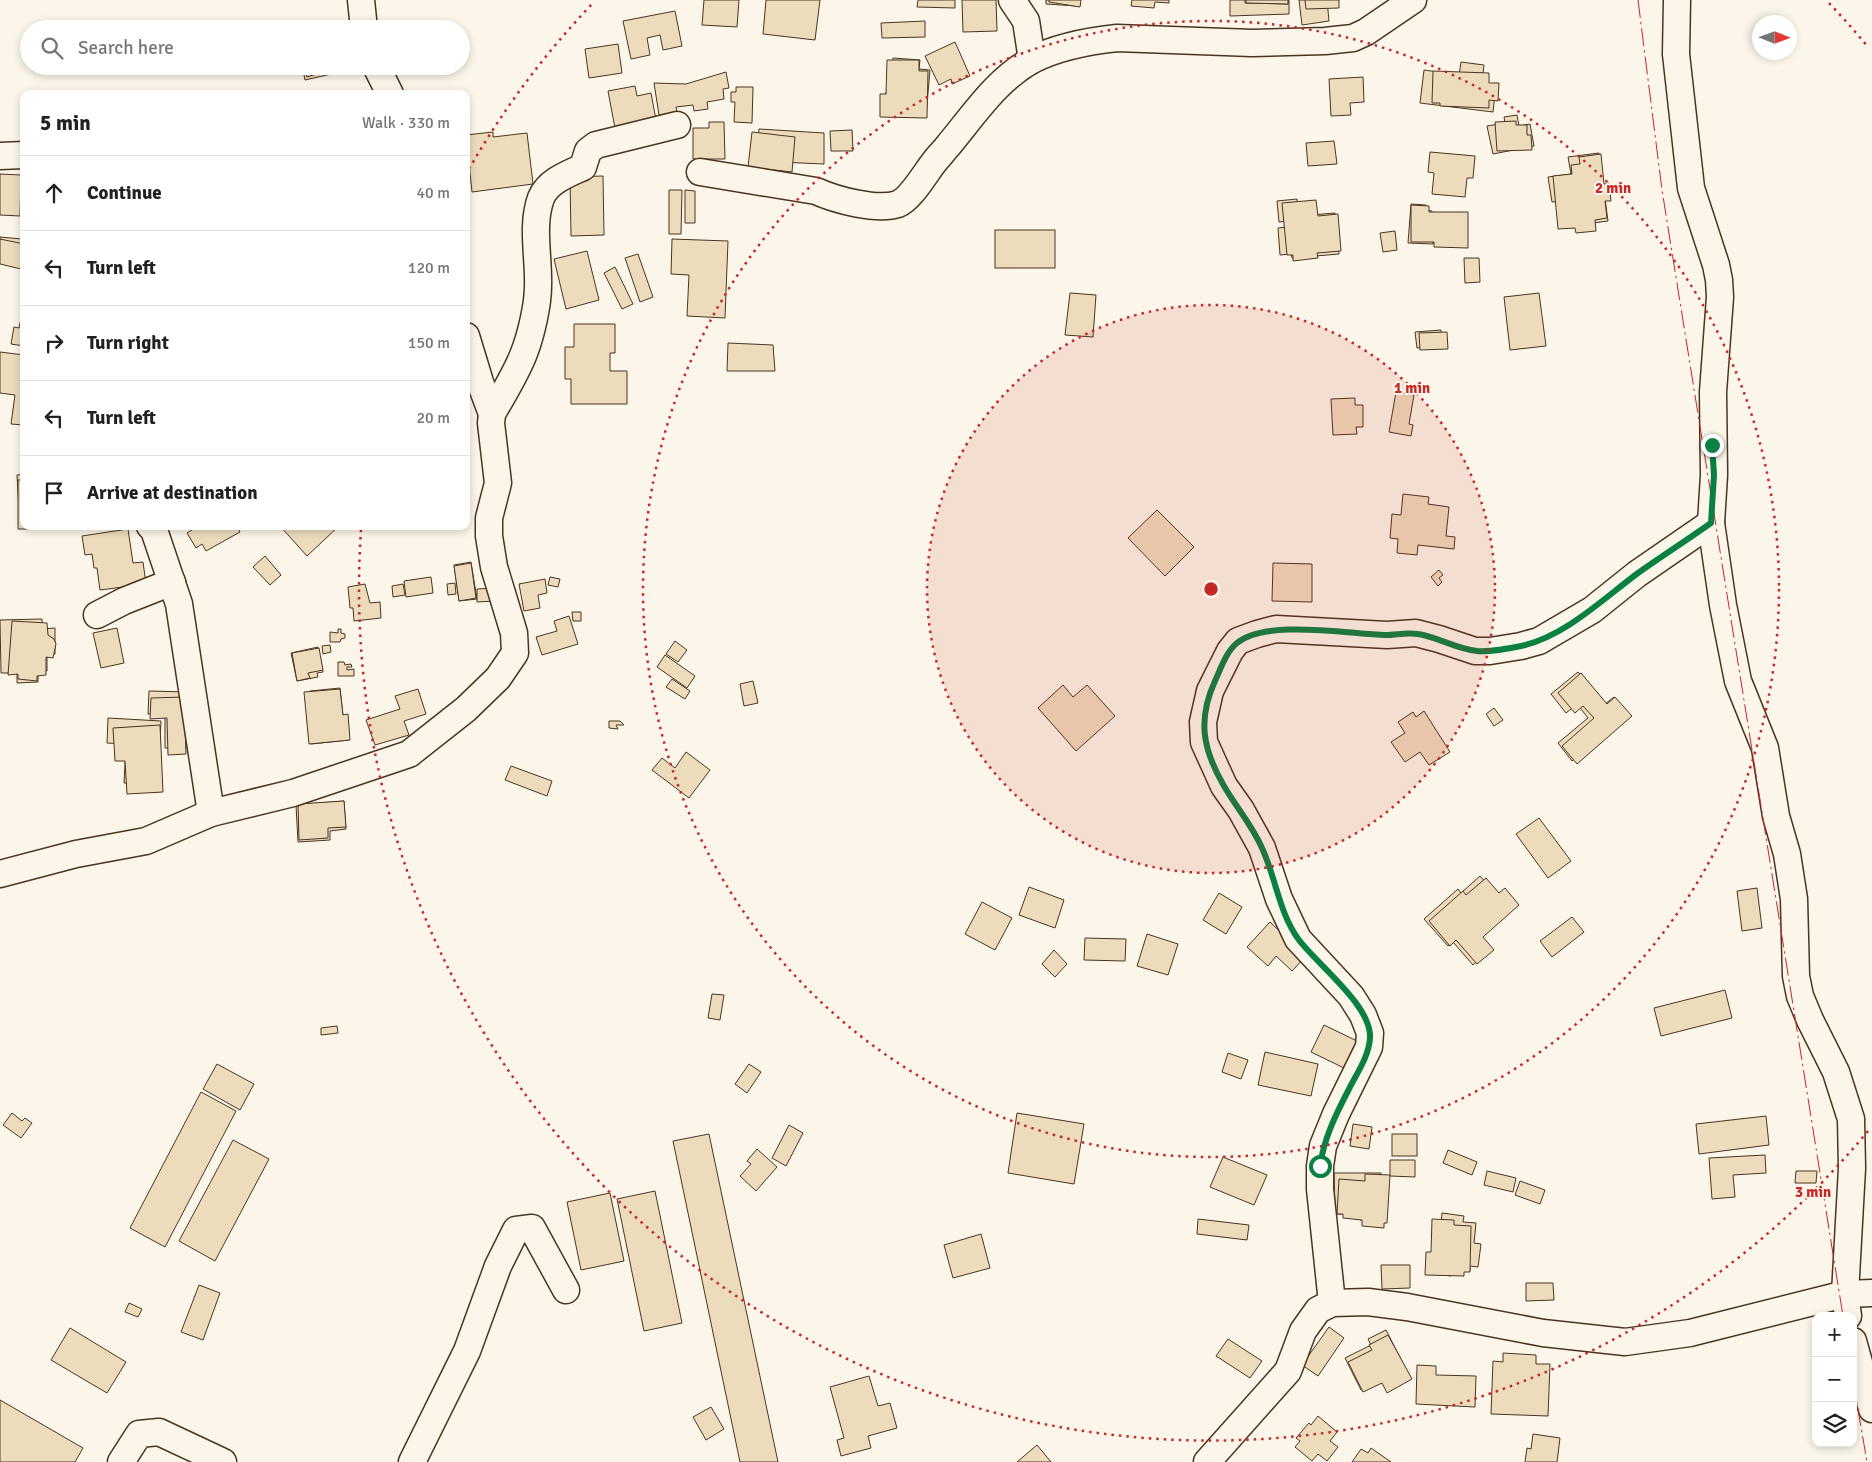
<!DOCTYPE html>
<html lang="en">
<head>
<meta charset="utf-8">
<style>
	:root { --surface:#fff; --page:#f6f6f6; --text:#202124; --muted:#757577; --line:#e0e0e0 }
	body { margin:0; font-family:Signika,sans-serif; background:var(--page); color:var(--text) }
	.controls { position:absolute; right:15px; bottom:15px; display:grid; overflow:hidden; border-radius:10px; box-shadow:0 2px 8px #0003 }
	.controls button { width:45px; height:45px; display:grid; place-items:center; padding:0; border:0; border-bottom:1px solid var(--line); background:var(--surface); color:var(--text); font:25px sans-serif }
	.compass { position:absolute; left:1752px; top:15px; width:45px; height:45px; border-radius:50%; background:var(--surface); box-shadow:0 2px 8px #0003; rotate:91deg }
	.stop { position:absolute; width:15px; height:15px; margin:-11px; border:4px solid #0b8043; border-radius:50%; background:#fff }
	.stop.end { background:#0b8043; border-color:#fff; box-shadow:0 1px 5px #0008 }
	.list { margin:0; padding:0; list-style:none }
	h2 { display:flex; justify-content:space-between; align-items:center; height:65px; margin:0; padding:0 20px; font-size:21px }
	h2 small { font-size:16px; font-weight:400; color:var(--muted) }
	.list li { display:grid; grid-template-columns:32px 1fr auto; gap:15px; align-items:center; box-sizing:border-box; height:75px; padding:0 20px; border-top:1px solid var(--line) }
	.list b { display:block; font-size:19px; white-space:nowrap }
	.list em { font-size:16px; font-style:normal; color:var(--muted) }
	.icon { flex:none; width:28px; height:28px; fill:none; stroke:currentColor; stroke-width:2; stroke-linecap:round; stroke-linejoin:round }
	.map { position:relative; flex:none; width:1872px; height:1462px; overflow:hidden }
	.search { position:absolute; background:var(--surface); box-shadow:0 2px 8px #0003; left:20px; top:20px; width:450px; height:55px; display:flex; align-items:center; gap:12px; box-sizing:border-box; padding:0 18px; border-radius:28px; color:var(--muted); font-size:19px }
	.panel { position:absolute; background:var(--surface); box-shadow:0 2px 8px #0003; left:20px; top:90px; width:450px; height:440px; border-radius:10px }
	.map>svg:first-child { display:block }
	.building { fill:#ecdcbc; stroke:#4a3520 }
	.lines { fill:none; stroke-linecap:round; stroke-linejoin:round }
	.minor-casing { stroke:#4a3520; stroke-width:29 }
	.minor { stroke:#fbf6e9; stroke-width:26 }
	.power { stroke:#c62828; stroke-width:1; stroke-dasharray:18 4 2.5 4; stroke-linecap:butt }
	.route { stroke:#0b8043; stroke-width:6 }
	.ring { fill:none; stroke:#c62828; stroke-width:2.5; stroke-dasharray:2.5 5 }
	.centre { fill:#c62828; stroke:#fbf6e9; stroke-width:2.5 }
	.ring-label { font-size:15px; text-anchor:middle; font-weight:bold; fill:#c62828; stroke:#fbf6e9; stroke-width:4; stroke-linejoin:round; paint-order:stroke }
</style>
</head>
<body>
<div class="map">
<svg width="1872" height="1462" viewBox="0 0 1872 1462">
	<rect width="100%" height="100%" fill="#fbf6e9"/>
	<g class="building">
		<polygon points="704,0 739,0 737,27 702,25"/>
		<polygon points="766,0 820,0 815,40 763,34"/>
		<polygon points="918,0 955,0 955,8 917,7"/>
		<polygon points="962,0 996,0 997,31 963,32"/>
		<polygon points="1046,0 1078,0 1077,6 1046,4"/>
		<polygon points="1049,0 1081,0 1080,7 1049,2"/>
		<polygon points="1132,0 1169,0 1169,3 1155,2 1154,8 1131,6"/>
		<polygon points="1230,0 1289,0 1289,14 1230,16"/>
		<polygon points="1245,0 1288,0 1288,4 1245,3"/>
		<polygon points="1246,0 1288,0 1288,4 1246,3"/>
		<polygon points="1299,0 1327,0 1329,21 1302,25"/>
		<polygon points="1305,0 1339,0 1339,8 1306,9"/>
		<polygon points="675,11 682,46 663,50 660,35 647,38 650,55 631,59 623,21"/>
		<polygon points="323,21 326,29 299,29"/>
		<polygon points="925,21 925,37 882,38 881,23"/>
		<polygon points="955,42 970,76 952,84 951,79 939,85 925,56"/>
		<polygon points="618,44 622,73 589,78 585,49"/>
		<polygon points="893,58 920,60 919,69 930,70 926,116 884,112 886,92 890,92"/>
		<polygon points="887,60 919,60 919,71 928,71 927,118 880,117 880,94 886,94"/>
		<polygon points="1461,62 1484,65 1482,83 1496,85 1493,112 1420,103 1424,70 1459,75"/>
		<polygon points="302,66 334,66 336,73 305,80"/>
		<polygon points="303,66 338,66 338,67 307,77"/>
		<polygon points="1433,71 1489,73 1489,83 1499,83 1498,101 1489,100 1489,108 1440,106 1440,103 1432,103"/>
		<polygon points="726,72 729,88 723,89 724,99 707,102 708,109 694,111 693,105 676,107 677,112 659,115 654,83 686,84"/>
		<polygon points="1363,77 1364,102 1350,103 1351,115 1331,116 1329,79"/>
		<polygon points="635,86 637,96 651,93 656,120 615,128 608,91"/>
		<polygon points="736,87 753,87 752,123 734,122 735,102 731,102 731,92 736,92"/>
		<polygon points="1517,115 1519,126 1530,124 1534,146 1493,154 1487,126 1505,123 1504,117"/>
		<polygon points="1516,121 1516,125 1527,125 1527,135 1531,135 1532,150 1497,151 1495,122"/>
		<polygon points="709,122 724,122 725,159 693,159 693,128 709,128"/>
		<polygon points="759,129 824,133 824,164 756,161"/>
		<polygon points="852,130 853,151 831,151 830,131"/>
		<polygon points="493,132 493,137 527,133 533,184 472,192 466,135"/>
		<polygon points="752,132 795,137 792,172 748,167"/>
		<polygon points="1334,141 1337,164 1308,166 1306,143"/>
		<polygon points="1430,152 1475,156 1473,178 1467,178 1465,197 1432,194 1434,173 1428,172"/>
		<polygon points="1599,153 1608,221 1562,227 1559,201 1552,202 1548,177 1571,174 1568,157"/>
		<polygon points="1601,154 1604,184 1609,183 1611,201 1605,201 1607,218 1595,220 1596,231 1576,233 1575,228 1558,229 1553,176 1572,174 1571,165 1580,164 1579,157"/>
		<polygon points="0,174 21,175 20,216 0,215"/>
		<polygon points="603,176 604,235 571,236 570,177"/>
		<polygon points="669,190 682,190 681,234 669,234"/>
		<polygon points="685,190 695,191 695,223 685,223"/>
		<polygon points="1297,199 1298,216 1335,213 1339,254 1292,258 1291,254 1280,255 1278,228 1287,227 1287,221 1279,222 1277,201"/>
		<polygon points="1316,200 1318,216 1338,214 1341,251 1317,253 1318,258 1293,261 1293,255 1287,255 1282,203"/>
		<polygon points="1411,204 1426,205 1425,210 1432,211 1431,222 1435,222 1433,244 1408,243"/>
		<polygon points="1411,205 1429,206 1429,212 1468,212 1468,248 1434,247 1434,242 1411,242"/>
		<rect x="995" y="230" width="60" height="38"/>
		<polygon points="1395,231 1397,250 1383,252 1380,233"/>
		<polygon points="0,237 22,239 19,264 0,262"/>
		<polygon points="0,239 24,244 21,269 0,264"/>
		<polygon points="672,239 728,241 725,318 687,316 689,275 671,274"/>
		<polygon points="587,251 599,300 566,309 554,259"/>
		<polygon points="638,254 653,297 640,302 625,258"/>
		<polygon points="1464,258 1479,258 1480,282 1465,283"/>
		<polygon points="615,267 633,304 622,309 604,273"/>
		<polygon points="1070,293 1096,295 1093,337 1065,335"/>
		<polygon points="1539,293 1546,346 1510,350 1504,297"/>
		<polygon points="21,318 24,319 24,346 11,344 14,327 19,328"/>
		<polygon points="574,324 615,324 615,353 610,353 610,371 627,371 627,404 571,404 571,379 565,379 565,347 574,347"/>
		<polygon points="1441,330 1442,346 1417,348 1415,332"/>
		<polygon points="1447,332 1448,349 1420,350 1419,333"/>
		<polygon points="728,343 773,345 775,371 727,371"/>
		<polygon points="0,352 24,355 24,425 11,424 15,395 0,393"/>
		<polygon points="1396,392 1414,395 1409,424 1413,425 1411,436 1389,432"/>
		<polygon points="1355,398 1355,405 1363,405 1363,427 1356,427 1357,434 1333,435 1331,399"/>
		<polygon points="24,474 24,526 41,527 20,527 17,475"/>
		<polygon points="18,480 24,480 24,526 35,526 35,529 18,529"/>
		<polygon points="1403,494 1429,497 1428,504 1449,507 1446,536 1455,537 1454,549 1418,545 1417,555 1397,553 1398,539 1390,538 1392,514 1401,515"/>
		<polygon points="1157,510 1194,547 1165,576 1128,538"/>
		<polygon points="237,526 240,532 206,551 202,544 196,548 187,533 198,526"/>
		<polygon points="280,526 339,526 307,556"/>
		<polygon points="128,529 133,563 143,562 146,584 100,590 97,568 94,568 92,554 85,555 82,536"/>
		<polygon points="265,556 281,575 270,585 253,567"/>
		<polygon points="471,562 477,599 459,601 454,565"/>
		<polygon points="471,563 476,598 459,601 454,566"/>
		<polygon points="1273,563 1312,564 1312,602 1272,601"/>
		<polygon points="1439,570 1443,575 1439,578 1442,582 1438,586 1431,577"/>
		<polygon points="431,577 433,593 406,597 404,581"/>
		<polygon points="550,577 560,579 558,587 548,585"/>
		<polygon points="545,579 547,593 538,595 540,608 524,611 519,584"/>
		<polygon points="455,583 456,594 448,595 447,584"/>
		<polygon points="365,584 370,603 380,602 381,618 354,621 353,608 350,608 348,587"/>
		<polygon points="403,584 405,595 393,597 392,586"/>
		<polygon points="495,588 495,601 477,602 477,589"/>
		<polygon points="572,612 581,612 581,621 573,621"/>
		<polygon points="569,616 578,644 542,655 536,637 557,631 554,621"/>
		<polygon points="42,619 42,629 55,628 55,654 47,654 47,671 38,671 38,682 17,683 17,673 1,673 0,620"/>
		<polygon points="12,621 47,623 48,635 54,639 56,644 53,658 46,657 46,675 37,676 37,681 18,679 18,674 8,675"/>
		<polygon points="117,628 124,663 101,668 93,633"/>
		<polygon points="338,629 341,629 341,633 345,634 345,638 341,639 340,642 330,642 330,632 338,633"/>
		<polygon points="675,641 687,650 678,662 666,654"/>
		<polygon points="330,645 331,652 323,654 322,646"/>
		<polygon points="318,647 323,672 317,673 318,677 297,681 291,653"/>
		<polygon points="319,648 323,670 308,673 310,678 297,681 292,653"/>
		<polygon points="665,655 695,676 687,688 657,667"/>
		<polygon points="338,662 344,662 345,665 351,664 352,667 347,667 347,670 354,669 354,676 338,676"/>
		<polygon points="1578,672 1605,704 1614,697 1629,715 1572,761 1558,743 1588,718 1577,704 1566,713 1551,694"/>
		<polygon points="1581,673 1607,704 1615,697 1632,716 1577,764 1562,746 1594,718 1583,706 1575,713 1558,693"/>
		<polygon points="672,679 690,691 685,699 666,687"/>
		<polygon points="753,681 758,703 744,706 740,684"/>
		<polygon points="1063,685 1073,697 1087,685 1115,716 1076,751 1038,708"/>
		<polygon points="340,688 343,716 347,715 349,740 311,744 305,694 310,693 310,691"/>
		<polygon points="340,689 343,715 348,714 350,740 309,744 304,692"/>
		<polygon points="418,689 426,714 404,721 409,735 375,745 366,720 400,709 395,696"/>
		<polygon points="149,691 188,692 188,748 165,748 165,714 148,714"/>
		<polygon points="184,697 186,754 168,755 167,718 150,719 151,698"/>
		<polygon points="1494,708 1503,720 1494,726 1486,714"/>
		<polygon points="1424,711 1450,752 1429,765 1420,752 1405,762 1391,742 1405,733 1398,722 1413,712 1416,717"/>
		<polygon points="108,718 161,721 158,784 124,783 126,744 107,743"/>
		<polygon points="609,721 620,721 624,725 616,725 618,729 609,728"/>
		<polygon points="160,725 163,792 127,794 125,761 115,761 113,728"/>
		<polygon points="686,752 710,770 689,798 652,770 662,758 675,768"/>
		<polygon points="511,766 552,781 547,796 505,780"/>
		<polygon points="344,801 346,829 330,831 330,840 298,842 296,805"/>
		<polygon points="344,801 346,827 328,828 328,838 299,840 298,804"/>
		<polygon points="1539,818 1571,861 1548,878 1516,834"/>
		<polygon points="1480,876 1502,901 1473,927 1491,948 1473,965 1453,942 1448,946 1424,919 1458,889 1461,893"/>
		<polygon points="1486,878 1499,893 1505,888 1519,905 1483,937 1494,950 1477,964 1456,940 1450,946 1429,921 1463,891 1466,895"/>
		<polygon points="1029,887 1064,900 1055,928 1019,915"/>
		<polygon points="1757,888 1762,928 1742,931 1737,891"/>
		<polygon points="1219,893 1242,907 1226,934 1203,920"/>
		<polygon points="982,902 1012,918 995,950 965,934"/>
		<polygon points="1572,917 1584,932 1552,957 1540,941"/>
		<polygon points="1270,922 1306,956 1292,971 1276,956 1268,966 1247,947"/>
		<polygon points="1147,934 1178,944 1168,975 1137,966"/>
		<polygon points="1085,938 1126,939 1125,961 1084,960"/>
		<polygon points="1054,950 1067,964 1055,977 1042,964"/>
		<polygon points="1725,990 1732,1018 1661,1036 1654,1008"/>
		<polygon points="712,994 724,995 720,1020 708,1018"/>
		<polygon points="1324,1025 1357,1041 1344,1068 1311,1052"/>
		<polygon points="337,1026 338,1033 321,1035 321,1028"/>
		<polygon points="1265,1052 1318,1064 1311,1096 1258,1085"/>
		<polygon points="1228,1053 1248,1060 1241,1079 1222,1072"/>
		<polygon points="217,1064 254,1084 240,1110 203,1089"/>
		<polygon points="749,1064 761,1072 747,1093 735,1084"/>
		<polygon points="201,1092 236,1111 165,1247 130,1228"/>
		<polygon points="12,1113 22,1121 25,1118 32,1123 21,1138 3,1125"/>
		<polygon points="1017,1113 1084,1124 1074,1184 1008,1173"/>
		<polygon points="1766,1116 1769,1145 1699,1154 1696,1124"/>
		<polygon points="1353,1124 1372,1127 1369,1149 1350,1146"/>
		<polygon points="789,1125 803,1133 786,1166 772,1158"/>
		<polygon points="709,1134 778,1462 740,1462 673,1141"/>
		<rect x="1392" y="1134" width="25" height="22"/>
		<polygon points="233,1140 269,1159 215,1261 179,1241"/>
		<polygon points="757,1149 777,1167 756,1191 740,1176 751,1164 747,1161"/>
		<polygon points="1448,1150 1477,1162 1472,1175 1443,1163"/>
		<polygon points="1765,1155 1766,1173 1733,1175 1735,1197 1712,1199 1709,1158"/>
		<polygon points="1223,1157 1267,1175 1254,1205 1210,1187"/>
		<polygon points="1390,1160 1415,1160 1415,1177 1390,1176"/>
		<polygon points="1487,1171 1516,1178 1513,1192 1484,1185"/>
		<polygon points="1796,1171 1817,1171 1816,1183 1795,1183"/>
		<polygon points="1334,1173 1381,1173 1381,1219 1360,1220 1360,1214 1335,1214"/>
		<polygon points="1365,1174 1390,1175 1387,1223 1384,1223 1384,1228 1362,1226 1362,1220 1343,1218 1343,1214 1337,1214 1339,1179 1365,1181"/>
		<polygon points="1520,1181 1545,1190 1540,1204 1515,1195"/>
		<polygon points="655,1191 682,1323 644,1331 617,1199"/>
		<polygon points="610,1193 624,1261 581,1270 567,1202"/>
		<polygon points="1442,1213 1464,1216 1463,1222 1476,1223 1474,1243 1481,1244 1478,1267 1470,1266 1470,1271 1452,1269 1451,1276 1430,1273 1433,1247 1439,1248"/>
		<polygon points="1198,1219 1249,1225 1247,1240 1197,1234"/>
		<polygon points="1432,1219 1454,1220 1454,1225 1471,1226 1470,1272 1464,1272 1464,1276 1425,1275 1426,1252 1431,1252"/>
		<polygon points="981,1234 990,1268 953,1278 944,1245"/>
		<polygon points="1381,1265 1410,1265 1410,1288 1382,1289"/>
		<polygon points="1526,1283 1553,1283 1554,1300 1526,1301"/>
		<polygon points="199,1285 220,1293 203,1340 181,1332"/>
		<polygon points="129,1303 142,1309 138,1317 125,1312"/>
		<polygon points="1329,1327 1344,1338 1318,1376 1302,1365"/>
		<polygon points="70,1328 126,1362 107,1393 51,1360"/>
		<polygon points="1386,1330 1405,1367 1361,1390 1345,1358 1371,1345 1368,1339"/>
		<polygon points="1388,1335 1412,1379 1387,1393 1382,1383 1363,1392 1348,1362 1372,1350 1369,1345"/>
		<polygon points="1228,1339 1262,1361 1250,1378 1216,1356"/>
		<polygon points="1503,1353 1536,1355 1536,1364 1550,1364 1548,1416 1491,1414 1493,1361 1503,1362"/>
		<polygon points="1417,1365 1436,1366 1436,1375 1476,1376 1475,1407 1416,1404"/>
		<polygon points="869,1376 878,1406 890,1403 897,1428 868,1436 871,1448 841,1456 837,1440 844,1438 830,1387"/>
		<polygon points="0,1400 83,1448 75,1462 0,1462"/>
		<polygon points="711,1407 724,1429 706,1440 693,1417"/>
		<polygon points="1318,1416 1337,1432 1330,1441 1338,1447 1327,1461 1318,1454 1312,1461 1295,1447 1300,1441 1296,1438 1309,1423 1311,1425"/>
		<polygon points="1533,1434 1560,1438 1557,1462 1525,1462 1527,1448 1531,1449"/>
		<polygon points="1037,1445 1051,1462 1017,1462"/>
		<polygon points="1371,1448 1391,1462 1352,1462 1361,1449 1368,1453"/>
	</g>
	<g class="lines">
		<g class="minor-casing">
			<g id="minor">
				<polyline points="361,0 364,29"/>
				<polyline points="1012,0 1026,21 1032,60"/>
				<polyline points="1677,0 1676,54 1691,188 1716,265 1719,280 1720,297 1713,392 1714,475 1711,523 1723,605 1738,681 1765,748 1776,816 1787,854 1794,899 1796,976 1800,996 1810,1020 1836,1072 1851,1119 1852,1168 1845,1294 1848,1316"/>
				<polyline points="376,66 390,94"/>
				<polyline points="0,156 24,155"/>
				<path d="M700,172L816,191C836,200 877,211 898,204C911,199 926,172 935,161C939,156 943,152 947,147C973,116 996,80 1032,60C1057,47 1089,41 1117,38L1252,43L1325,41L1353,38L1366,32L1413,0"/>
				<polyline points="466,336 480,382 492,414"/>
				<polyline points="150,526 154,530 179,604 211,813"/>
				<polyline points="97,615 124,601 172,582"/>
				<path d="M0,874L76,854L146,841L211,813L293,793L409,754L466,709L498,678L515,653L514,633L494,567L489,536V518L498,483L491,423L492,414C503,394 516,374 524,353C531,335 538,305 538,286C539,257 531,225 541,198C548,181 568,174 583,167L588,151L596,145L677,125"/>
				<polyline points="1332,1303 1320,1189 1320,1166 1323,1146 1336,1114 1369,1047 1370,1033 1363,1015 1351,996 1298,939 1279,899 1262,848 1241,810 1224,786 1204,742 1203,722 1210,691 1230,651 1238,641 1257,634 1276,629 1387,635 1416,633 1439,639 1475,651 1490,651 1521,646 1539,641 1592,610 1637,574 1711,523"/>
				<polyline points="1853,1341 1872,1409"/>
				<polyline points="121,1462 139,1434 159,1432 223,1462"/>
				<polyline points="412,1462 467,1351 498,1266 516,1230 532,1228 566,1290"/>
				<polyline points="1207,1462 1288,1371 1303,1331 1318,1310 1332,1303 1368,1302 1407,1307 1543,1333 1625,1342 1690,1333 1845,1294 1872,1293"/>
			</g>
		</g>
		<use href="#minor" class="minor"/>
		<g class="power">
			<polyline points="1638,0 1662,190 1843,1316"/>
			<polyline points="1853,1380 1867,1462"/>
		</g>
	</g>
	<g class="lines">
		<path class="route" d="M1320,1166C1324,1138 1336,1114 1349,1089C1357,1073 1369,1056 1370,1038C1372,1006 1317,964 1299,940C1279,913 1276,878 1262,848C1252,825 1236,807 1224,786C1203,750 1197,720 1215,681C1221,668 1226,652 1237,643C1266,619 1348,634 1385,635C1396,635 1407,632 1418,634C1438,637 1456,649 1477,651C1491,652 1507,649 1521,646C1564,637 1603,599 1638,573C1662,556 1687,540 1711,523L1714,475L1712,445"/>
	</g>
	<circle cx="1211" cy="589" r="284" fill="#c62828" fill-opacity=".12"/>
	<g class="ring">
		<circle cx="1211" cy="589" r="284"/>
		<circle cx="1211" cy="589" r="568"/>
		<path d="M1868 1131A852 852 0 0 1 361 530M469 169A852 852 0 0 1 593 3M1829 3A852 852 0 0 1 1868 47"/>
	</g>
	<circle cx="1211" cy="589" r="8" class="centre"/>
	<g class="ring-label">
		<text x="1613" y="193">2 min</text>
		<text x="1412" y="393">1 min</text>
		<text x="1813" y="1197">3 min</text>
	</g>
</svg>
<div class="controls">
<button>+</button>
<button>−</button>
<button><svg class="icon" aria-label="layers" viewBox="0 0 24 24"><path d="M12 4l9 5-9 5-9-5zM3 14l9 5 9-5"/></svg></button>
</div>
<svg class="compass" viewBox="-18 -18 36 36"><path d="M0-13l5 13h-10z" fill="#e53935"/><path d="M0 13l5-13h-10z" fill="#757577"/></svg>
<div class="stop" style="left:1320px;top:1166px"></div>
<div class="stop end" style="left:1712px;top:445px"></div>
<div class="search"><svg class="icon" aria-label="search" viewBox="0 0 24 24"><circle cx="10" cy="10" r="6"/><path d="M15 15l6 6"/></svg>Search here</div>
<section class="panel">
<h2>5 min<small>Walk · 330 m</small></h2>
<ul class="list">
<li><svg class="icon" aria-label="ahead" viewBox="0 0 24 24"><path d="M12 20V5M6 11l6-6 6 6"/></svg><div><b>Continue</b></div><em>40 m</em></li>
<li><svg class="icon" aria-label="left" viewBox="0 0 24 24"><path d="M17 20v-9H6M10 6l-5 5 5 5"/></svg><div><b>Turn left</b></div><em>120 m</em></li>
<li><svg class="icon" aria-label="right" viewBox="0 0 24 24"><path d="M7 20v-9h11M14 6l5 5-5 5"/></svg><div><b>Turn right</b></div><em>150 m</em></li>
<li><svg class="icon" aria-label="left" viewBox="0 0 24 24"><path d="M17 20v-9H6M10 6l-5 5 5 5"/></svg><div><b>Turn left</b></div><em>20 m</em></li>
<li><svg class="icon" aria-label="arrive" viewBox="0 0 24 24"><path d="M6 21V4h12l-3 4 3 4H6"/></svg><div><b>Arrive at destination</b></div></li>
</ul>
</section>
</div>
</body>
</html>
